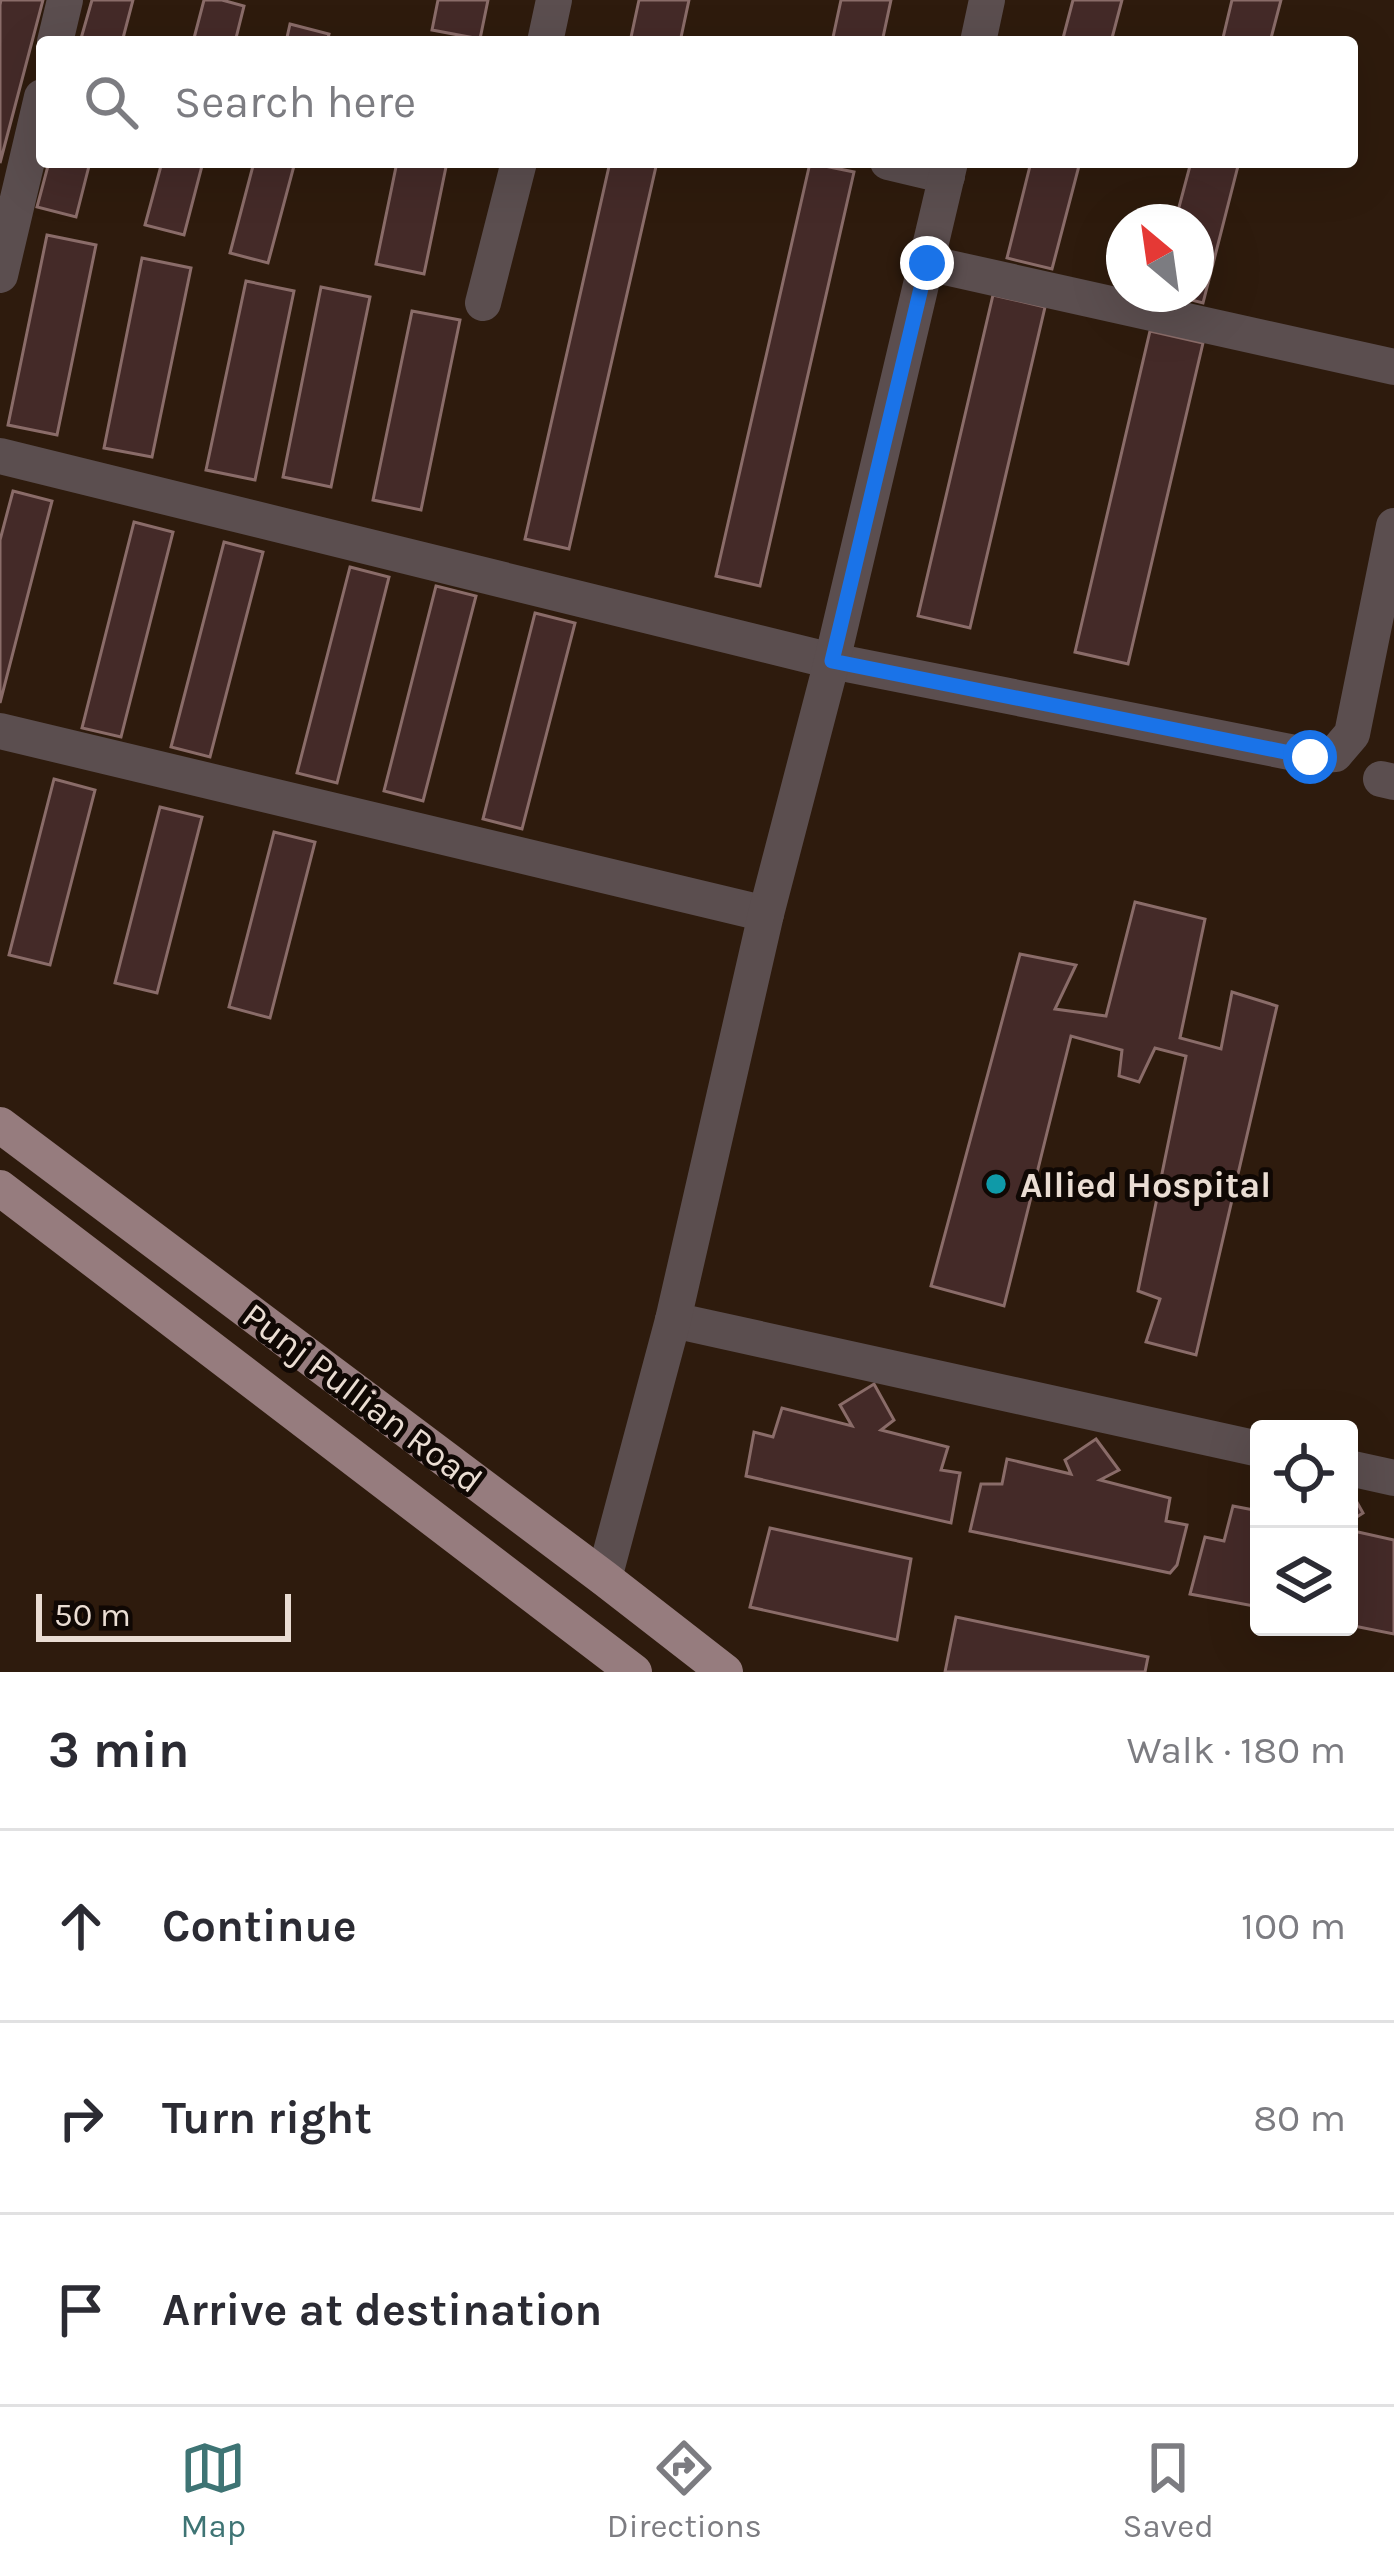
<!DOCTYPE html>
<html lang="en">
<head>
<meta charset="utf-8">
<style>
	:root { --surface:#fff; --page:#f7f7f7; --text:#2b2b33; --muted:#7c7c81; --line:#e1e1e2; --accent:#3e7474 }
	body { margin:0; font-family:Karla,sans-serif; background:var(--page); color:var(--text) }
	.controls { position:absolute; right:36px; bottom:36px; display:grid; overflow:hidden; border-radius:12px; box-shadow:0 12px 48px #0002 }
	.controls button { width:108px; height:108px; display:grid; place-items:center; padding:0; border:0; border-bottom:3px solid var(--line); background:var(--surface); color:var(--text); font:60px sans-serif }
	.compass { position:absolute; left:1106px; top:204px; width:108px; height:108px; border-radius:50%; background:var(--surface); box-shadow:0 12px 48px #0002; rotate:331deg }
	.scale { position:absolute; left:36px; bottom:30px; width:255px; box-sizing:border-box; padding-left:12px; border:6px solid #eaddd3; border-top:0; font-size:33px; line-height:42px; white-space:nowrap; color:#eaddd3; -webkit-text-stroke:9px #100804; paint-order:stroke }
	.stop { position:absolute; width:36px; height:36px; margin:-27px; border:9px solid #1a73e8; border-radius:50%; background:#fff }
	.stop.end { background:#1a73e8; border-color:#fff; box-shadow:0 3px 12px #0008 }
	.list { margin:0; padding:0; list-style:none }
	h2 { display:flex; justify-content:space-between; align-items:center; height:156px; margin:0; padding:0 48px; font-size:51px }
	h2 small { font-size:39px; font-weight:400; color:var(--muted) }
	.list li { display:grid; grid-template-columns:78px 1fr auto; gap:36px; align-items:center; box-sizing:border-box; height:192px; padding:0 48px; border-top:3px solid var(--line) }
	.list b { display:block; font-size:45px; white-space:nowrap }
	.list em { font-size:39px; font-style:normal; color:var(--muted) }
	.icon { flex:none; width:66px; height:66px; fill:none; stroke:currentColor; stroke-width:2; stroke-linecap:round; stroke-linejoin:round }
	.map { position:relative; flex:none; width:1394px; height:1672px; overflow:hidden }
	.search { position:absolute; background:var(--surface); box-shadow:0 12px 48px #0002; left:36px; right:36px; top:36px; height:132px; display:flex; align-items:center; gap:30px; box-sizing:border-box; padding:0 42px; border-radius:12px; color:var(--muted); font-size:45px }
	.sheet { height:732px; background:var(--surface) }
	nav { display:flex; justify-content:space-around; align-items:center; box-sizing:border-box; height:168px; border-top:3px solid var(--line); background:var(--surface); font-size:33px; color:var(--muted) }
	nav a { display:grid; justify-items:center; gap:6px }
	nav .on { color:var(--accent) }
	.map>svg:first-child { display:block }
	.building { fill:#442a28; stroke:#8a6c69; stroke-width:3 }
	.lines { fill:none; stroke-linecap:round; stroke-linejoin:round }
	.minor { stroke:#5b4e4f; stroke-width:36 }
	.major { stroke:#967c7e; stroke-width:36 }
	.route { stroke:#1a73e8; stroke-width:15 }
	.culture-dot { fill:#0f9aa8; stroke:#100804; stroke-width:4.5 }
	.labels { text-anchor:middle; stroke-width:10; stroke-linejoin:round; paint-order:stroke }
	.poi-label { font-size:36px; font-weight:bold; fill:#eaddd3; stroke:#100804; text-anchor:start }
	.street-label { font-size:36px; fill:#eaddd3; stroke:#100804 }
</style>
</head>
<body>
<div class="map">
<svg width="1394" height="1672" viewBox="0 0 1394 1672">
	<rect width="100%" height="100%" fill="#2e1b0d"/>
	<g class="building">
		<polygon points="1,0 43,0 0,163 0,5"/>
		<polygon points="92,0 133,0 122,42 80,42"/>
		<polygon points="204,0 222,0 244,6 235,42 193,42"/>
		<polygon points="438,0 488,0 480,39 432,30"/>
		<polygon points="639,0 689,0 680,42 630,42"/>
		<polygon points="841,0 891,0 882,42 832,42"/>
		<polygon points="1073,0 1122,0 1111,42 1062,42"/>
		<polygon points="1232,0 1281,0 1270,42 1222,42"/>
		<polygon points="290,24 329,34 327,42 286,42"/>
		<polygon points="49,162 90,162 76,217 37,207"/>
		<polygon points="162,162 203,162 184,235 145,225"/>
		<polygon points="254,162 295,162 268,263 230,253"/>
		<polygon points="397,162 447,162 424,274 376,264"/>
		<polygon points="610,162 657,162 569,549 525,539"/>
		<polygon points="1031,162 1080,162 1052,269 1007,258"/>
		<polygon points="1191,162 1239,162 1203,303 1168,294 1196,294 1196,222 1175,222"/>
		<polygon points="810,163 854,172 760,586 716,576"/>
		<polygon points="47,235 96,245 57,435 8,425"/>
		<polygon points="142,258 191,268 152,457 104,448"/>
		<polygon points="246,281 294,291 255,480 206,470"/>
		<polygon points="321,287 370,297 331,487 283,477"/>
		<polygon points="993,295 1045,307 970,628 918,616"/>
		<polygon points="412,311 460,320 421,510 373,500"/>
		<polygon points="1150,331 1203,343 1128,664 1075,652"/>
		<polygon points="13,491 52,501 0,703 0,540"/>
		<polygon points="134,522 173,532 121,737 82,728"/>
		<polygon points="224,542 263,552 210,757 171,747"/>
		<polygon points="350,567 389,577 337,783 297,773"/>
		<polygon points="436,586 476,596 423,801 384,791"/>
		<polygon points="535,613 575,623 522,829 483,819"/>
		<polygon points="54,779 95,790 50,965 9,955"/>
		<polygon points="160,807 202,817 157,993 115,983"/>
		<polygon points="274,832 315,842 270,1018 229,1007"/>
		<polygon points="1135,902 1205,919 1180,1038 1221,1049 1232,992 1277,1006 1196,1355 1146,1342 1160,1299 1138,1291 1186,1056 1155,1048 1139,1082 1119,1076 1122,1050 1071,1036 1004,1306 931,1286 1020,954 1076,965 1055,1009 1106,1016"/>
		<polygon points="874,1384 894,1420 881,1430 948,1447 941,1470 960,1473 951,1523 746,1476 754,1432 773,1437 782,1408 852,1426 840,1405"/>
		<polygon points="1096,1439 1119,1470 1100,1480 1170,1498 1166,1521 1187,1525 1177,1565 1170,1573 970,1531 981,1484 1002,1484 1007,1459 1071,1474 1065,1460"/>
		<polygon points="1349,1488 1363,1513 1349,1522"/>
		<polygon points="1233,1506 1259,1511 1259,1607 1190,1594 1205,1537 1224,1541"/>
		<polygon points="770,1528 911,1559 897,1640 750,1607"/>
		<polygon points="1349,1530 1394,1540 1394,1634 1349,1625"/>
		<polygon points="956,1617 1148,1657 1145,1672 945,1672"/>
	</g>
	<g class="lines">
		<g class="minor">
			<polyline points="55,42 65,0"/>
			<polyline points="545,42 554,0"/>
			<polyline points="978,42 987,0"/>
			<polyline points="888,162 947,176"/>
			<polyline points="927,263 1394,367"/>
			<polyline points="0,275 42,97"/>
			<polyline points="483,303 519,162"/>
			<polyline points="0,456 832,661 1310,756 1335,754 1352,734 1394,526"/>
			<polyline points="0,731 766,914"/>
			<polyline points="1381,779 1394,782"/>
			<polyline points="673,1320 1259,1449"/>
			<polyline points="1349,1468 1394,1478"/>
			<polyline points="604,1578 673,1320 766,914 832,661 950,162"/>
		</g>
		<g class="major">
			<polyline points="0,1125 604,1578 725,1672"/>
			<polyline points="0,1188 634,1672"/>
		</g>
	</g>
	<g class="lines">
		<polyline class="route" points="927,263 832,661 1310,757"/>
	</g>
	<circle class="culture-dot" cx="996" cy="1184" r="12"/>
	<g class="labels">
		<g class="poi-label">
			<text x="1020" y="1197">Allied Hospital</text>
		</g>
		<g class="street-label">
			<text transform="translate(363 1397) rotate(37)" y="13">Punj Pullian Road</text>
		</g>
	</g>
</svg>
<div class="controls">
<button><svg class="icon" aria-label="locate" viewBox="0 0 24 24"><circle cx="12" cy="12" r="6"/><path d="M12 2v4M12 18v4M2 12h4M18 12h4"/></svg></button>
<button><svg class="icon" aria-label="layers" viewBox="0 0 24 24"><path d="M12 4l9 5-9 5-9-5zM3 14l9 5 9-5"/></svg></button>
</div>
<svg class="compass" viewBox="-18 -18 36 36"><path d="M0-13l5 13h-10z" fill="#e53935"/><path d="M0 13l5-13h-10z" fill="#7c7c81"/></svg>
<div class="scale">50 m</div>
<div class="stop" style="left:1310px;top:757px"></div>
<div class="stop end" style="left:927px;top:263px"></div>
<div class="search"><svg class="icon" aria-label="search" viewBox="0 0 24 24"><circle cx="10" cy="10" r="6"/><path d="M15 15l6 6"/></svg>Search here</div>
</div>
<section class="sheet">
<h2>3 min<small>Walk · 180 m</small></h2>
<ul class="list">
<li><svg class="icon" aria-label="ahead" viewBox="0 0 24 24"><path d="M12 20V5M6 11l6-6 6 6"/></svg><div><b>Continue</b></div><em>100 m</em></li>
<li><svg class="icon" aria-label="right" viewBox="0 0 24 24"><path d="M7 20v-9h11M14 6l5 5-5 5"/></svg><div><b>Turn right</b></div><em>80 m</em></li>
<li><svg class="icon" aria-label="arrive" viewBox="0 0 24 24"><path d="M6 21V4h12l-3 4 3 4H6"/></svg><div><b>Arrive at destination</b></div></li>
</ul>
</section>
<nav>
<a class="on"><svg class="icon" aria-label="map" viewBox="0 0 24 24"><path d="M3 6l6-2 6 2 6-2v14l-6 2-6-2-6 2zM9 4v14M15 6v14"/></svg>Map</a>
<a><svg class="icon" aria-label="directions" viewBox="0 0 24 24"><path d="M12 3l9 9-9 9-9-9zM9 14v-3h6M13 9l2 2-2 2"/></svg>Directions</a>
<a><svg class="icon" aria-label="saved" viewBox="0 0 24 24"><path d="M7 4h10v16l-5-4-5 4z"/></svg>Saved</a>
</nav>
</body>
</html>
